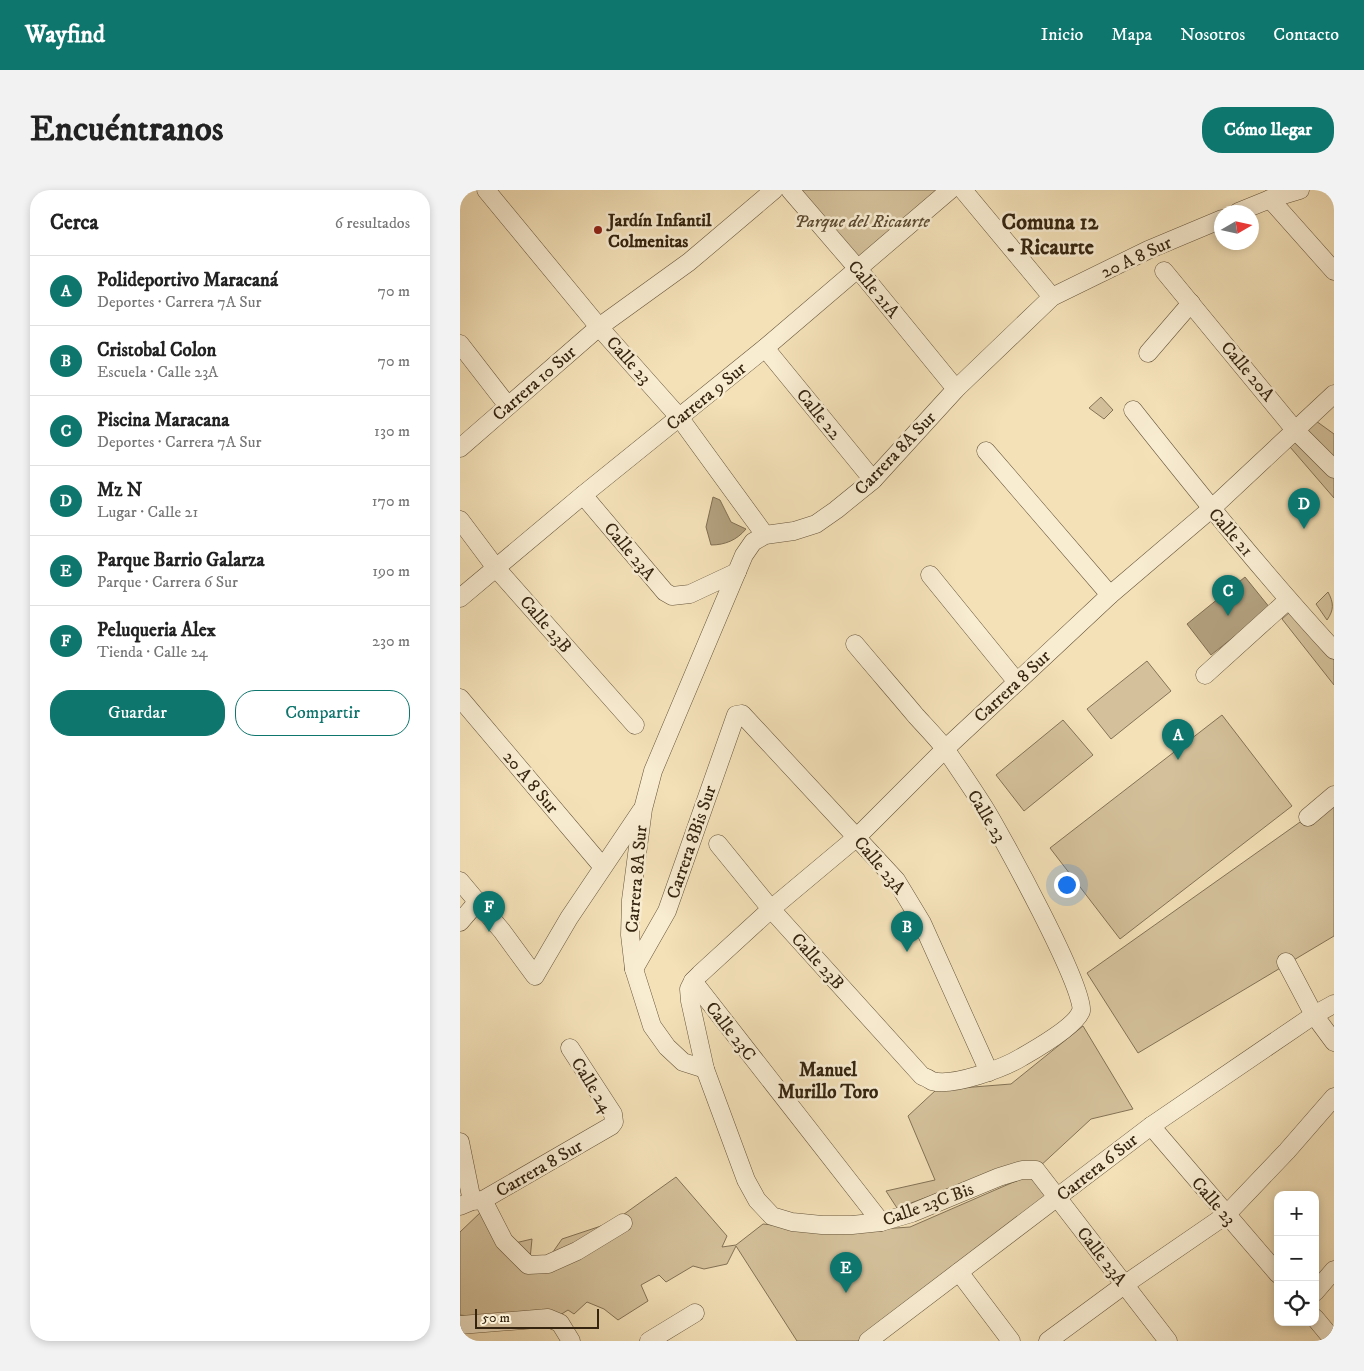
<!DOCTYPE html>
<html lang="es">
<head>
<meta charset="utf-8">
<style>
	:root { --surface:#fff; --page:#f2f2f2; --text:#222; --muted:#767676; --line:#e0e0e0; --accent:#0f766e }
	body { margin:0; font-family:"IM FELL DW Pica",serif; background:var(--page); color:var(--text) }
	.controls { position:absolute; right:15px; bottom:15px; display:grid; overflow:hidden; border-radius:10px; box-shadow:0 2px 8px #0003 }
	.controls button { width:45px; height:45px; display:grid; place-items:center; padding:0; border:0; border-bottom:1px solid var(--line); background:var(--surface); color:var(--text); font:25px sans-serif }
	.compass { position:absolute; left:754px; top:15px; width:45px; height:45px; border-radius:50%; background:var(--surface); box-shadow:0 2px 8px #0003; rotate:81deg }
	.scale { position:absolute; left:15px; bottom:12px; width:124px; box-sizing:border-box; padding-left:5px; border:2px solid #352510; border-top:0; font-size:14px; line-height:18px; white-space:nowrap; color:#352510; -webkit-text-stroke:4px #f8ecd1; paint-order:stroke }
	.you { position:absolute; left:606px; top:694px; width:18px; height:18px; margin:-12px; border:4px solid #fff; border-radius:50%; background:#1a73e8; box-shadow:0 0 0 8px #1a73e833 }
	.badge { display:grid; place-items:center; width:32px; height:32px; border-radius:50%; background:var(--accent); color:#fff; font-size:16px; font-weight:700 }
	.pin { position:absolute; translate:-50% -41px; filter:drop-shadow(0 1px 2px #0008) }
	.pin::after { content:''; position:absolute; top:26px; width:18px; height:15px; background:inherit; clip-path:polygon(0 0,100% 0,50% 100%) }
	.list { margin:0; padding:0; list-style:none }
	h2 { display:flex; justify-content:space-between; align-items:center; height:65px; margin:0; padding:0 20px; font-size:21px }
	h2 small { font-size:16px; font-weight:400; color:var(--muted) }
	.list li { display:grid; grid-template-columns:32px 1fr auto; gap:15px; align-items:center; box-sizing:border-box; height:70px; padding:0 20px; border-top:1px solid var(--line) }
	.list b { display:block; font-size:19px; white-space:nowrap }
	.list p { margin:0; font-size:16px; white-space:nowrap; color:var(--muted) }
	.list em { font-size:16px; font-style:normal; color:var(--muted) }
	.actions { display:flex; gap:10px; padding:15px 20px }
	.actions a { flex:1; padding:11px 0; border:1px solid var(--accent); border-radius:20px; text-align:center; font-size:18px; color:var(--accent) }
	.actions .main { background:var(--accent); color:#fff }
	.icon { flex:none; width:28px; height:28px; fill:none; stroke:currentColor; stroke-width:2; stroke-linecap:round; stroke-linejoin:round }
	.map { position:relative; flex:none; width:874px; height:1151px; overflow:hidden; border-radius:20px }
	header { display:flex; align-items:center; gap:30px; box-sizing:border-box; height:70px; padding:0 25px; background:var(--accent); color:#fff }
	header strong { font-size:24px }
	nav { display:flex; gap:28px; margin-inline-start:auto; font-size:18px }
	.intro { display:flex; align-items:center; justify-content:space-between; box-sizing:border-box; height:120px; padding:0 30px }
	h1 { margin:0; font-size:35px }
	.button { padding:12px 22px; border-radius:20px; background:var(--accent); color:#fff; font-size:18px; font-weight:700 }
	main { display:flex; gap:30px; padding:0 30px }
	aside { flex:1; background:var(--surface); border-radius:20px; box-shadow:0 2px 8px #0003 }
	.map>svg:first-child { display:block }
	.green { fill:#d4c19b; stroke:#847356 }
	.water { fill:#b3a17f; stroke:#816f53 }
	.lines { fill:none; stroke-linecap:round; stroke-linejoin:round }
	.minor-casing { stroke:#65543a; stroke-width:19 }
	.minor { stroke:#f8ecd1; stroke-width:18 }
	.poi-dot { fill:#8f2418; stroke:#f8ecd1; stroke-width:2 }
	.labels { text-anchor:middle; stroke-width:5; stroke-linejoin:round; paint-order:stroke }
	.poi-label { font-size:18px; font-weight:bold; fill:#352510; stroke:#f8ecd1; text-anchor:start }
	.park-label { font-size:18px; font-style:italic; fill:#5d4c33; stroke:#f8ecd1 }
	.street-label { font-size:18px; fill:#352510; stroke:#f8ecd1 }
	.neighbourhood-label { font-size:19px; font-weight:bold; fill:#352510; stroke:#f8ecd1 }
	.district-label { font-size:22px; font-weight:bold; fill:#352510; stroke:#f8ecd1 }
</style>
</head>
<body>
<header>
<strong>Wayfind</strong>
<nav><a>Inicio</a><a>Mapa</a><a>Nosotros</a><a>Contacto</a></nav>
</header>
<div class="intro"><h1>Encuéntranos</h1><a class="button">Cómo llegar</a></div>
<main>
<aside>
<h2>Cerca<small>6 resultados</small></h2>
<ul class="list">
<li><span class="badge">A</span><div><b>Polideportivo Maracaná</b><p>Deportes · Carrera 7A Sur</p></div><em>70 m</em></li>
<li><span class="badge">B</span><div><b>Cristobal Colon</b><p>Escuela · Calle 23A</p></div><em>70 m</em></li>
<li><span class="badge">C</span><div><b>Piscina Maracana</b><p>Deportes · Carrera 7A Sur</p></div><em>130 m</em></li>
<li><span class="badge">D</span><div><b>Mz N</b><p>Lugar · Calle 21</p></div><em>170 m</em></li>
<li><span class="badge">E</span><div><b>Parque Barrio Galarza</b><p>Parque · Carrera 6 Sur</p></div><em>190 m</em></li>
<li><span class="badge">F</span><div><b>Peluqueria Alex</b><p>Tienda · Calle 24</p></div><em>230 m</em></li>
</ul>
<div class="actions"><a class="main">Guardar</a><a>Compartir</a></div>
</aside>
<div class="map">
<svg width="874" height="1151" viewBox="0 0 874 1151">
	<rect width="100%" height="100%" fill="#f4e1b8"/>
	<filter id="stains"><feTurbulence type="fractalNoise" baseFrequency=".004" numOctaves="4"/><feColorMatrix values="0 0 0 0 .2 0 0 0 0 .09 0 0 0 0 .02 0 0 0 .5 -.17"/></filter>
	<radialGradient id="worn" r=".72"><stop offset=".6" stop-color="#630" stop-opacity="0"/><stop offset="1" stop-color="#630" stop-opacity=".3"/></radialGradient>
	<g class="green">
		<polygon points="340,0 483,0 399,73"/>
		<polygon points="641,207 653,220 644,229 629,218"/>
		<polygon points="856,231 874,244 874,308 830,257"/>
		<path d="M868,402C874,413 874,420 867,430L856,414Z"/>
		<polygon points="831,421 874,470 874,495 822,429"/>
		<polygon points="687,471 711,501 651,549 627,519"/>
		<polygon points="762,525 832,616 660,749 590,658"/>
		<polygon points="603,530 633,565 564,621 536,585"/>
		<polygon points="874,608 874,746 678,863 627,783"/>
		<polygon points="623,836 673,919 631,929 578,978 562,973 437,1018 426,1001 475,990 448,926 476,900 551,894"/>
		<polygon points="572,984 590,1006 404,1151 337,1151 276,1056 267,1074 244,1079 233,1076 206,1092 199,1085 181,1095 188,1111 158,1130 144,1119 127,1112 114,1124 108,1120 84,1135 0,1125 0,1042 22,1021 55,1053 72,1049 70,1069 88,1069 102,1049 153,1032 216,987 267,1046 262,1057 276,1055 303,1034 380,1042 450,1037"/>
	</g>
	<g class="water">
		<path d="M253,307L260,310L271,332L286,339C277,350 265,355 251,355L246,337Z"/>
		<polygon points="785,387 810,418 751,465 727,434"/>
	</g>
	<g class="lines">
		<g class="minor-casing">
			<g id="minor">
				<polyline points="26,0 139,137 219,227 305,345"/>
				<polyline points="330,0 398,79 496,199"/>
				<polyline points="503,0 592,107"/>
				<polyline points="810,9 874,81"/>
				<polyline points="778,22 810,9 840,0"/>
				<polyline points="704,81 835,240 874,279"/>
				<polyline points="0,154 48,216"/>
				<polyline points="305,158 413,290"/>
				<polyline points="688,163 731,113"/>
				<path d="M673,220C738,302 803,383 874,460"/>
				<polyline points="0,258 139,137 229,72 314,0"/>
				<polyline points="526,261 650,405"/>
				<polyline points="123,305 205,402 212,406 230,404 277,382"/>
				<polyline points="0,330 36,378 175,535"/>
				<polyline points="470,385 557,492"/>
				<polyline points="0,408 123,305 305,158 490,0"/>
				<polyline points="745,485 828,410"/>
				<polyline points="0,508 142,676"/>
				<polyline points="848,627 874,605"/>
				<path d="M258,654L311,719L462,886C465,887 469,889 472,891C493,897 544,878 562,867C576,859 616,836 621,821C627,801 539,641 524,617C512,598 499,579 486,560C477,548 466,537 456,526C436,502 415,478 395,454"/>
				<polyline points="0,691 42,741 75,786 109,728 181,621"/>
				<polyline points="0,732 18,711"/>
				<polyline points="826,772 854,825 874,852"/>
				<polyline points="174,779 207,721 276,525 282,524 436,690 462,733 529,882"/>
				<polyline points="233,791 421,1032"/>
				<polyline points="245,879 223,872 207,857 192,836 174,779 170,745 171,710 183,619 193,581 284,365 293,352 305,345 334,341 356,334 376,320 413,290 496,199 592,107 688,60 762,29"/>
				<polyline points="691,936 818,1084"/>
				<polyline points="0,952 12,1011"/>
				<polyline points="23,1010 44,1051 68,1075 88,1074 117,1061 163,1033"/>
				<polyline points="0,1016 12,1011 23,1010 151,936 154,932 153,924 110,858"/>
				<polyline points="499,1082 551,1151"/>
				<polyline points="855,1102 874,1080"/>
				<polyline points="855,1128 874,1151"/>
				<polyline points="0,1135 88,1128 100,1133 111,1151"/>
				<polyline points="189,1151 235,1123"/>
				<polyline points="408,1151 691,936 854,825 874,814"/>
				<polyline points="588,1151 664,1095 766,1025 827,961 874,907"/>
				<polyline points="708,1151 576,980 562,980 539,987 452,1023 421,1032 392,1035 362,1035 332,1032 312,1026 297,1010 286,990 245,879 230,811 229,799 233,791 240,784 311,719 397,647 485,559 557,492 650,405 751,319 874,204"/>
			</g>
		</g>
		<use href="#minor" class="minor"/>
	</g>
	<circle class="poi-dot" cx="138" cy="40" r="5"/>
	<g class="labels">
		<g class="poi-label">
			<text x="148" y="36">Jardín Infantil<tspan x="148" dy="21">Colmenitas</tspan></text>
		</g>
		<g class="park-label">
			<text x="402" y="37">Parque del Ricaurte</text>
		</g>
		<g class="street-label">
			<text transform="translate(676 67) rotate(-25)" y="6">20 A 8 Sur</text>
			<text transform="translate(414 99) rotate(50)" y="6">Calle 21A</text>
			<text transform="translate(169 170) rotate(48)" y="6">Calle 23</text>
			<text transform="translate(788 181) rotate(50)" y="6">Calle 20A</text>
			<text transform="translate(74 193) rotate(-41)" y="6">Carrera 10 Sur</text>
			<text transform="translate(246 206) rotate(-39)" y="6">Carrera 9 Sur</text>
			<text transform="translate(359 224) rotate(51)" y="6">Calle 22</text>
			<text transform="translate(435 263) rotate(-46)" y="6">Carrera 8A Sur</text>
			<text transform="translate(771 342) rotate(49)" y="6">Calle 21</text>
			<text transform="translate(170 361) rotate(50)" y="6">Calle 23A</text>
			<text transform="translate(86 434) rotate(49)" y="6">Calle 23B</text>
			<text transform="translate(552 496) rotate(-43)" y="6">Carrera 8 Sur</text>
			<text transform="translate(71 592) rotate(50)" y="6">20 A 8 Sur</text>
			<text transform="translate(527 626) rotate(59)" y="6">Calle 23</text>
			<text transform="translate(231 652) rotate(-71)" y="6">Carrera 8Bis Sur</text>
			<text transform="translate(420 675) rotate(50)" y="6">Calle 23A</text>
			<text transform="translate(176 689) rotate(-85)" y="6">Carrera 8A Sur</text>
			<text transform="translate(358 771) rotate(48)" y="6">Calle 23B</text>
			<text transform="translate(271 841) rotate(52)" y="6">Calle 23C</text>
			<text transform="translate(132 895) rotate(58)" y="6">Calle 24</text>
			<text transform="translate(637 977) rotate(-38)" y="6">Carrera 6 Sur</text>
			<text transform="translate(79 978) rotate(-30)" y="6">Carrera 8 Sur</text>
			<text transform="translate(754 1011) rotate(49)" y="6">Calle 23</text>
			<text transform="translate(468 1014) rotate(-20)" y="6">Calle 23C Bis</text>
			<text transform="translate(642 1066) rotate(52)" y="6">Calle 23A</text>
		</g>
		<g class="neighbourhood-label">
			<text x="368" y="886">Manuel<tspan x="368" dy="22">Murillo Toro</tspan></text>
		</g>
		<g class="district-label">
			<text x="590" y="39">Comuna 12<tspan x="590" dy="25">- Ricaurte</tspan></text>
		</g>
	</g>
	<rect width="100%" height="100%" filter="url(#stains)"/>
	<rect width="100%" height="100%" fill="url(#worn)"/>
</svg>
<div class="controls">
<button>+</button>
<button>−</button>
<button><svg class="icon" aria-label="locate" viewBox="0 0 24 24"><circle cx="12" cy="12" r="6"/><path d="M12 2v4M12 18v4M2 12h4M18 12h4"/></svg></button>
</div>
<svg class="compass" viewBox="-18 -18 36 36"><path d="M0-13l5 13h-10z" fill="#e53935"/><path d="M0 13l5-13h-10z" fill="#767676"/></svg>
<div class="scale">50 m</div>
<div class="you"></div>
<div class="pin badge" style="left:718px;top:570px">A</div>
<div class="pin badge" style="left:447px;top:762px">B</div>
<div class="pin badge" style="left:768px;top:426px">C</div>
<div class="pin badge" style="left:844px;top:339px">D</div>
<div class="pin badge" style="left:386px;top:1103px">E</div>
<div class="pin badge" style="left:29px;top:742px">F</div>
</div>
</main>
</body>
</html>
